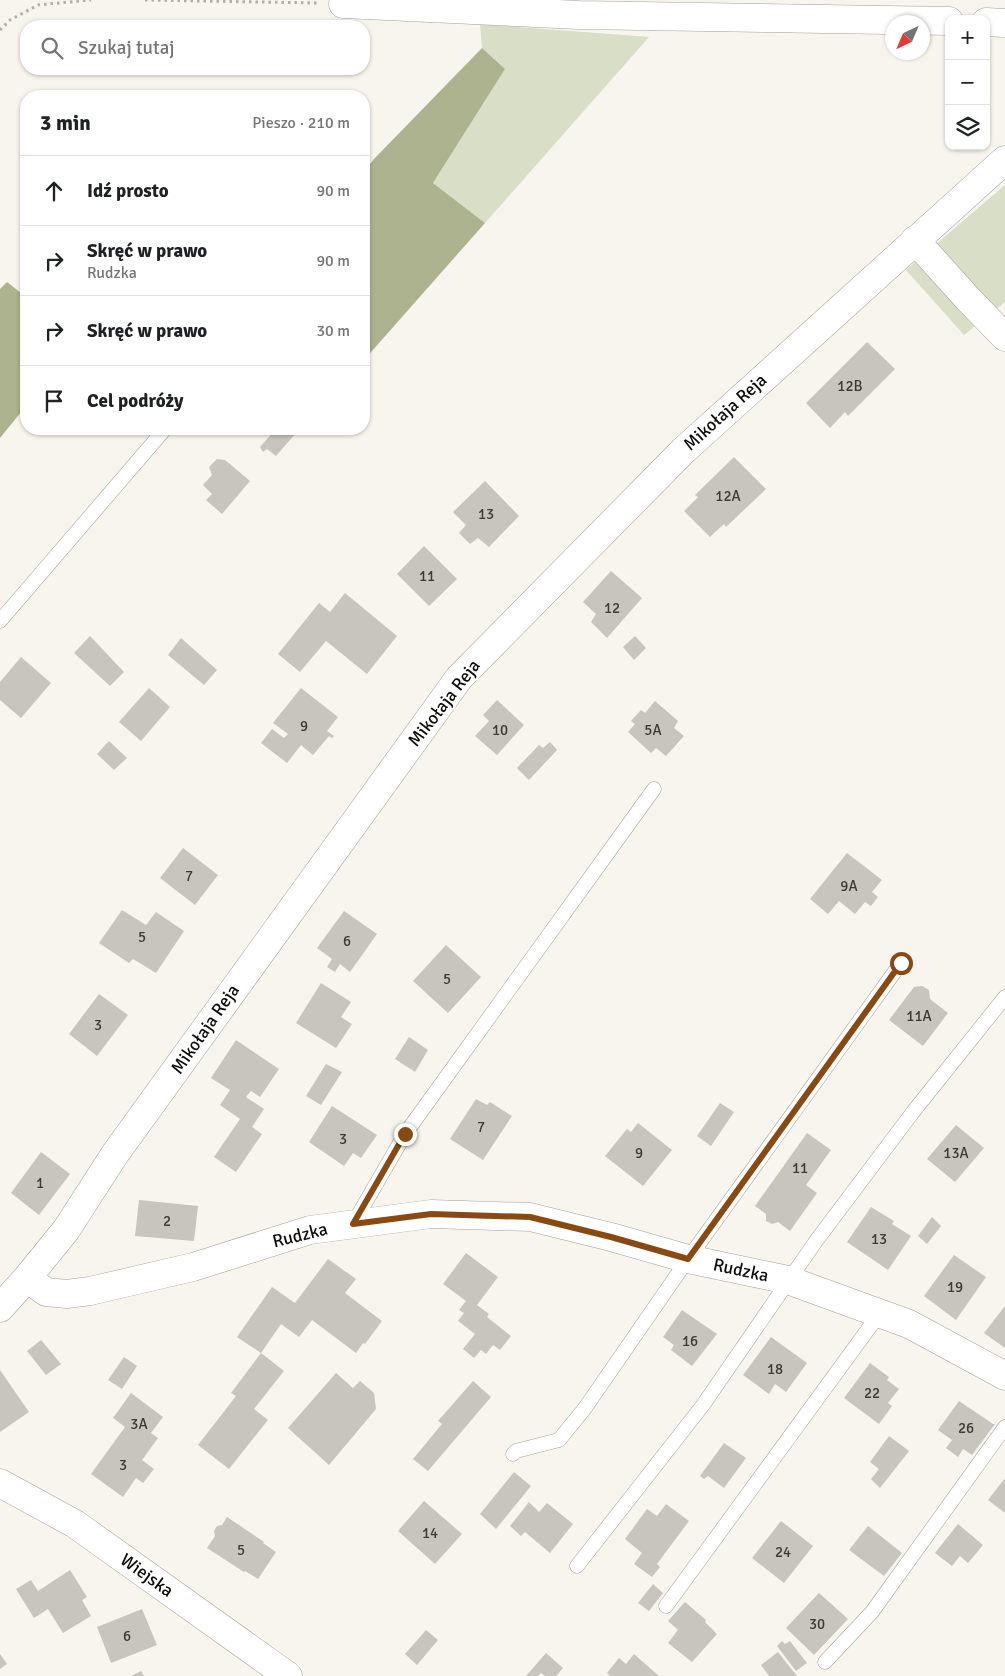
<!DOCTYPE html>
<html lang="pl">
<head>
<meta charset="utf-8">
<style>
	:root { --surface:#fff; --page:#f6f6f6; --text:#202124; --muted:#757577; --line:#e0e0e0 }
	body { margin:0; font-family:Signika,sans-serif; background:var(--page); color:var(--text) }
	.controls { position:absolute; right:15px; top:15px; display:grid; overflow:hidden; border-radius:10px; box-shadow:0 1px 4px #0004 }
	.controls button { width:45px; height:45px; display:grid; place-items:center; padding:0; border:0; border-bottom:1px solid var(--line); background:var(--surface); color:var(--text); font:25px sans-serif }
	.compass { position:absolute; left:885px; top:15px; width:45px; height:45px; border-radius:50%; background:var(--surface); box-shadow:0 1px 4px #0004; rotate:224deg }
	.stop { position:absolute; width:15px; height:15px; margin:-11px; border:4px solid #894912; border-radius:50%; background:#fff }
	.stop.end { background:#894912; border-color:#fff; box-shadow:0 1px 5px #0008 }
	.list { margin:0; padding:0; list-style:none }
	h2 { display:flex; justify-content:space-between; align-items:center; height:65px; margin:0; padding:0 20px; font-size:21px }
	h2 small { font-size:16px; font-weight:400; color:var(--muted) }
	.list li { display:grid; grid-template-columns:32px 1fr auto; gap:15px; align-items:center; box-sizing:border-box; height:70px; padding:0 20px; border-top:1px solid var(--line) }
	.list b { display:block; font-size:19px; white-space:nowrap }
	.list p { margin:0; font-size:16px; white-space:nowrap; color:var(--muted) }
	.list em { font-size:16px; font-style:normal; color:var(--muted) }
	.icon { flex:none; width:28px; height:28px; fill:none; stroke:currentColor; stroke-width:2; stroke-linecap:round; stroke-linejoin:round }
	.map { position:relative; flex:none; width:1005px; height:1676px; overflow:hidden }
	.search { position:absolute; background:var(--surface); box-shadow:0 1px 4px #0004; left:20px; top:20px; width:350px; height:55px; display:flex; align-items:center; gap:12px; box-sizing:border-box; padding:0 18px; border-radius:20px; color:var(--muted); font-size:19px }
	.panel { position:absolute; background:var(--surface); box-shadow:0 1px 4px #0004; left:20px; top:90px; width:350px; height:345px; border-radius:20px }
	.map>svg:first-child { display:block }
	.green { fill:#d9dec6 }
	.forest { fill:#acb38e }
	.building { fill:#c8c5be }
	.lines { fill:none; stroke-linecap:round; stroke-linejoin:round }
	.service-casing { stroke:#a3a099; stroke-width:15 }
	.minor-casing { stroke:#a3a099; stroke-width:29 }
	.path { stroke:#b0aea9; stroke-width:3; stroke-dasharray:2.5 4; stroke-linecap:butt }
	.service { stroke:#fff; stroke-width:14 }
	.minor { stroke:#fff; stroke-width:28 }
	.route { stroke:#894912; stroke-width:6 }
	.labels { text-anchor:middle; stroke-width:4.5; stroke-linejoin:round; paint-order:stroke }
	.number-label { font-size:15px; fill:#3c3a37 }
	.street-label { font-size:18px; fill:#0d0c0a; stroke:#fff }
</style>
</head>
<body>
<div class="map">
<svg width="1005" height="1676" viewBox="0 0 1005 1676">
	<rect width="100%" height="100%" fill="#f8f5ee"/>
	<g class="green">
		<polygon points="480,24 649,37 485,223 433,183 505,69 482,48"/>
		<polygon points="1005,185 1005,302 964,335 906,270"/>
	</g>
	<g class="forest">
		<polygon points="482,48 505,69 433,183 485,223 364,360 364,172 374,159"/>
		<polygon points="7,282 26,297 26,406 0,438 0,289"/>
	</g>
	<g class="building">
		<polygon points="867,342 895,369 848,416 845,412 830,428 806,403"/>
		<polygon points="276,429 292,429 296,433 276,456 267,449 263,452 260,447"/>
		<polygon points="734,457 766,489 726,527 724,524 710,537 684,511 698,497 695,495"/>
		<polygon points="217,459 225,460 250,481 222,514 206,500 212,494 203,485 212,475 209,467"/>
		<polygon points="485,481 519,516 489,547 478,538 470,544 459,533 466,525 453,512"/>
		<polygon points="424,546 457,579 429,606 397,574"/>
		<polygon points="611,571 642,598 607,638 591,622 596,614 583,602"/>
		<polygon points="345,593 397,636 367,674 326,641 300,672 278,654 319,603 330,612"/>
		<polygon points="90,636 124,672 110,686 74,653"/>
		<polygon points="635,636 646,648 634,660 623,647"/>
		<polygon points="181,638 217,670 204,685 168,655"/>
		<polygon points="21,657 51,683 21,718 0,700 0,682"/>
		<polygon points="149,688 170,707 141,741 119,722"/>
		<polygon points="301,688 338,717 327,731 334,736 332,738 329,736 313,755 301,745 287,763 261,743 272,729 284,738 288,734 273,723"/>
		<polygon points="497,700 524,725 497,755 475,736 489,721 483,715"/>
		<polygon points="655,701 678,721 674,728 684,736 666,756 656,748 651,753 628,732 635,724 631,721 641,710 645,713"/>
		<polygon points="109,741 127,758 114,770 97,754"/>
		<polygon points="550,742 557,750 529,780 517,768 539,745 543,748"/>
		<polygon points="183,848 218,875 195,905 160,878"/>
		<polygon points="847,853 882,880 872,892 878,897 871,906 865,902 855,914 839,901 828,914 810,899"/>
		<polygon points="122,910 146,925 156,912 184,931 156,973 133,959 129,963 99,943"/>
		<polygon points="344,911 377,934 350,972 340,964 335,972 327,967 332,959 317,948"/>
		<polygon points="446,945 481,977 448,1013 413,981"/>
		<polygon points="321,983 351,1002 341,1017 352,1024 336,1048 296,1023"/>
		<polygon points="922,986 929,990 930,999 948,1013 923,1046 889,1020 914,987"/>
		<polygon points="99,994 128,1015 97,1056 69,1034"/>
		<polygon points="409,1037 428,1050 415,1072 395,1059"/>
		<polygon points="236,1040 279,1069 260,1097 251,1091 246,1097 264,1109 252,1127 262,1134 236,1172 214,1157 240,1119 220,1105 230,1090 211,1078"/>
		<polygon points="326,1064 342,1072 321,1105 306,1096"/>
		<polygon points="476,1099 487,1105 490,1102 512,1116 483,1160 450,1139"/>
		<polygon points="720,1103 734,1112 711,1146 697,1136"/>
		<polygon points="332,1106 377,1135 361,1158 353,1153 344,1166 309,1142"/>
		<polygon points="638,1123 672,1150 643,1186 605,1156 627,1129 631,1132"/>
		<polygon points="956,1125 984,1148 955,1182 927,1159"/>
		<polygon points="807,1133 831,1150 806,1185 817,1193 790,1231 778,1222 772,1224 766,1221 766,1214 755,1206"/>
		<polygon points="41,1152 70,1174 39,1215 11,1193"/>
		<polygon points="139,1200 198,1206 194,1241 135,1236"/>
		<polygon points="871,1207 894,1221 892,1224 911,1236 888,1270 847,1242"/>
		<polygon points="932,1217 941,1226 927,1244 918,1236"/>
		<polygon points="466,1253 498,1277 477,1305 489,1314 487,1317 511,1336 500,1350 493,1345 486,1354 481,1350 474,1358 463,1349 475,1334 458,1321 464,1313 459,1310 466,1301 443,1284"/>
		<polygon points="954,1255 986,1277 956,1320 924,1296"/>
		<polygon points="328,1259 356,1279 345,1293 382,1321 365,1344 363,1343 356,1353 312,1320 299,1337 281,1324 261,1353 237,1337 272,1287 295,1303"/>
		<polygon points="1005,1306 1005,1348 984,1333"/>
		<polygon points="682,1310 717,1334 692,1366 671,1350 674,1345 663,1337"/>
		<polygon points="771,1337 807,1363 786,1392 775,1384 769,1394 743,1375"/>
		<polygon points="41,1340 61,1364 46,1375 27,1351"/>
		<polygon points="261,1353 284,1371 254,1409 268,1420 229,1469 198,1445 236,1396 231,1393"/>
		<polygon points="124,1357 137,1366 122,1389 108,1380"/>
		<polygon points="870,1363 889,1377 887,1380 899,1389 888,1403 892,1406 879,1424 844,1398"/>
		<polygon points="0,1370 29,1412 0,1432"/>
		<polygon points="336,1373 353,1388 360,1381 374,1393 376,1409 329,1465 288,1428"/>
		<polygon points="473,1381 491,1397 428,1471 413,1459 442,1424 438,1421"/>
		<polygon points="131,1393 163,1417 151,1433 158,1438 142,1460 154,1469 143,1483 136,1478 123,1497 91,1474 125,1427 113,1418"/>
		<polygon points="959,1401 993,1424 995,1424 972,1455 963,1449 958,1457 946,1448 952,1440 938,1430"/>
		<polygon points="889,1436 909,1451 880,1488 871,1479 879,1469 870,1462"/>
		<polygon points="724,1443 746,1458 724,1488 708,1476 704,1479 700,1476"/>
		<polygon points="514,1472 531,1486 496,1529 480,1514"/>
		<polygon points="1005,1478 1005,1513 988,1500"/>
		<polygon points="424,1501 462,1534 435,1564 398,1531"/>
		<polygon points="529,1502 539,1512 547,1503 573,1524 550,1553 525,1532 521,1536 510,1526"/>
		<polygon points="666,1504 689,1521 657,1564 660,1567 652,1577 634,1564 642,1553 625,1539 647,1509 657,1516"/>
		<polygon points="227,1517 264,1542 263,1543 276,1552 258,1579 245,1571 244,1572 207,1548 215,1536 214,1531 217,1526 222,1525"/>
		<polygon points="781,1521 813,1546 784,1583 752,1558"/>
		<polygon points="958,1524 983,1545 968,1563 960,1556 952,1566 935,1553"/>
		<polygon points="868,1526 902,1553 884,1576 849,1550"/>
		<polygon points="70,1570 87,1597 82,1600 91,1616 63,1633 48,1609 34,1618 16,1589 31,1580 38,1591"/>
		<polygon points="653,1584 663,1593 649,1611 638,1603"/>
		<polygon points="819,1593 848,1619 814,1655 786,1628"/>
		<polygon points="685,1602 706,1620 705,1622 717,1634 692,1662 668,1643 678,1630 668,1621"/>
		<polygon points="142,1609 157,1645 111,1663 97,1627"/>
		<polygon points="426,1630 438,1640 417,1665 405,1654"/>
		<polygon points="782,1641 785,1644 790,1641 807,1663 796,1671 777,1646"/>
		<polygon points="778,1652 797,1676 769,1676 761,1665"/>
		<polygon points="546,1653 563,1668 556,1676 545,1676 541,1673 538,1676 526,1676"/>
		<polygon points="0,1654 7,1664 0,1669"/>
		<polygon points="634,1654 659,1676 610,1676 607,1673 619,1658 626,1664"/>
		<polygon points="141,1671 144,1676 131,1676"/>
	</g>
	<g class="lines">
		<g class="service-casing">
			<g id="service">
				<polyline points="0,621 165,429"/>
				<polyline points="353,1224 405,1134 654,789"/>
				<polyline points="513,1454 516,1451 559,1440 585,1408 688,1259 901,963"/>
				<polyline points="577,1566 703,1405 816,1241 913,1112 1005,997"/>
				<polyline points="666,1606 880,1313"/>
				<polyline points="825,1662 872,1612 1005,1427"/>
			</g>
		</g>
		<g class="minor-casing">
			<g id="minor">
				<polyline points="343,4 579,15 949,21"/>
				<polyline points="986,22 1005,23"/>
				<polyline points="915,240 968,299 1005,337"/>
				<polyline points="27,1278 46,1292 67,1294 90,1291 193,1267 310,1230 431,1214 530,1217 611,1237 688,1259 788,1280 909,1324 1005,1376"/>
				<polyline points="0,1308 27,1278 66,1230 115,1154 459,678 683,451 1005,160"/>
				<polyline points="0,1483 75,1524 288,1676"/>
			</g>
		</g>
		<g class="path">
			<polyline points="145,0 317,3"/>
			<polyline points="0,30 10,20 38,5 91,0"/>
		</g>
		<use href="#service" class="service"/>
		<use href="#minor" class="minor"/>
	</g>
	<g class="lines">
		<polyline class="route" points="405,1134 353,1224 431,1214 530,1217 611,1237 688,1259 901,963"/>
	</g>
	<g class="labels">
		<g class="number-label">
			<text x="850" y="391">12B</text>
			<text x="728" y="501">12A</text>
			<text x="486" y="519">13</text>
			<text x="427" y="581">11</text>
			<text x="612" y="613">12</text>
			<text x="304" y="731">9</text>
			<text x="500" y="735">10</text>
			<text x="653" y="735">5A</text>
			<text x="189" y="881">7</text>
			<text x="849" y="891">9A</text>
			<text x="142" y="942">5</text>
			<text x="347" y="946">6</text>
			<text x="447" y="984">5</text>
			<text x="919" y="1021">11A</text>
			<text x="98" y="1030">3</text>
			<text x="481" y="1132">7</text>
			<text x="343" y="1144">3</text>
			<text x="639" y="1158">9</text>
			<text x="956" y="1158">13A</text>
			<text x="800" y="1173">11</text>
			<text x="40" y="1188">1</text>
			<text x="167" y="1226">2</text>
			<text x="879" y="1244">13</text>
			<text x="955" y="1292">19</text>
			<text x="690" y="1346">16</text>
			<text x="775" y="1374">18</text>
			<text x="872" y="1398">22</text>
			<text x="139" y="1429">3A</text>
			<text x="966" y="1433">26</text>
			<text x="123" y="1470">3</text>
			<text x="430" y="1538">14</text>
			<text x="241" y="1555">5</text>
			<text x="783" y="1557">24</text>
			<text x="817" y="1629">30</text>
			<text x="127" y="1641">6</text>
		</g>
		<g class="street-label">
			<text transform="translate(725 412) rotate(-42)" y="6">Mikołaja Reja</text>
			<text transform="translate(444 703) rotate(-52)" y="6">Mikołaja Reja</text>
			<text transform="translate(205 1029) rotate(-55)" y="6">Mikołaja Reja</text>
			<text transform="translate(300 1235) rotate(-14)" y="6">Rudzka</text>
			<text transform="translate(741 1270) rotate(12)" y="6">Rudzka</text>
			<text transform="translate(147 1575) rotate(36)" y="6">Wiejska</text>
		</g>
	</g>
</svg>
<div class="controls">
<button>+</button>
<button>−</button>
<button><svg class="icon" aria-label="layers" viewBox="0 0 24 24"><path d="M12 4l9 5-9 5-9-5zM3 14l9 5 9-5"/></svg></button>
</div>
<svg class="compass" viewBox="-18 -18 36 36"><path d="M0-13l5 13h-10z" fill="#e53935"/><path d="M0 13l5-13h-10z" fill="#757577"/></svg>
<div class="stop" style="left:901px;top:963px"></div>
<div class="stop end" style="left:405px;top:1134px"></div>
<div class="search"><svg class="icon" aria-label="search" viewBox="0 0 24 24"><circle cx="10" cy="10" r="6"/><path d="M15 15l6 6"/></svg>Szukaj tutaj</div>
<section class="panel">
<h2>3 min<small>Pieszo · 210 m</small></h2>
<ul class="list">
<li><svg class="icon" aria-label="ahead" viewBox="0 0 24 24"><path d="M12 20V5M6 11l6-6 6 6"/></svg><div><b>Idź prosto</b></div><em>90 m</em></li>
<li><svg class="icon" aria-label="right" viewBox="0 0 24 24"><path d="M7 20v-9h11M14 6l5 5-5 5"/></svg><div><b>Skręć w prawo</b><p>Rudzka</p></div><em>90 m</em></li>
<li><svg class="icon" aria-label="right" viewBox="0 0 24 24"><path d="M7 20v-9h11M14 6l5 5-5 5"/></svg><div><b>Skręć w prawo</b></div><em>30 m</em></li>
<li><svg class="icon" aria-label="arrive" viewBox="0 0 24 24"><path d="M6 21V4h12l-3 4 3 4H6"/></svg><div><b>Cel podróży</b></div></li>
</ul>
</section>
</div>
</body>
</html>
